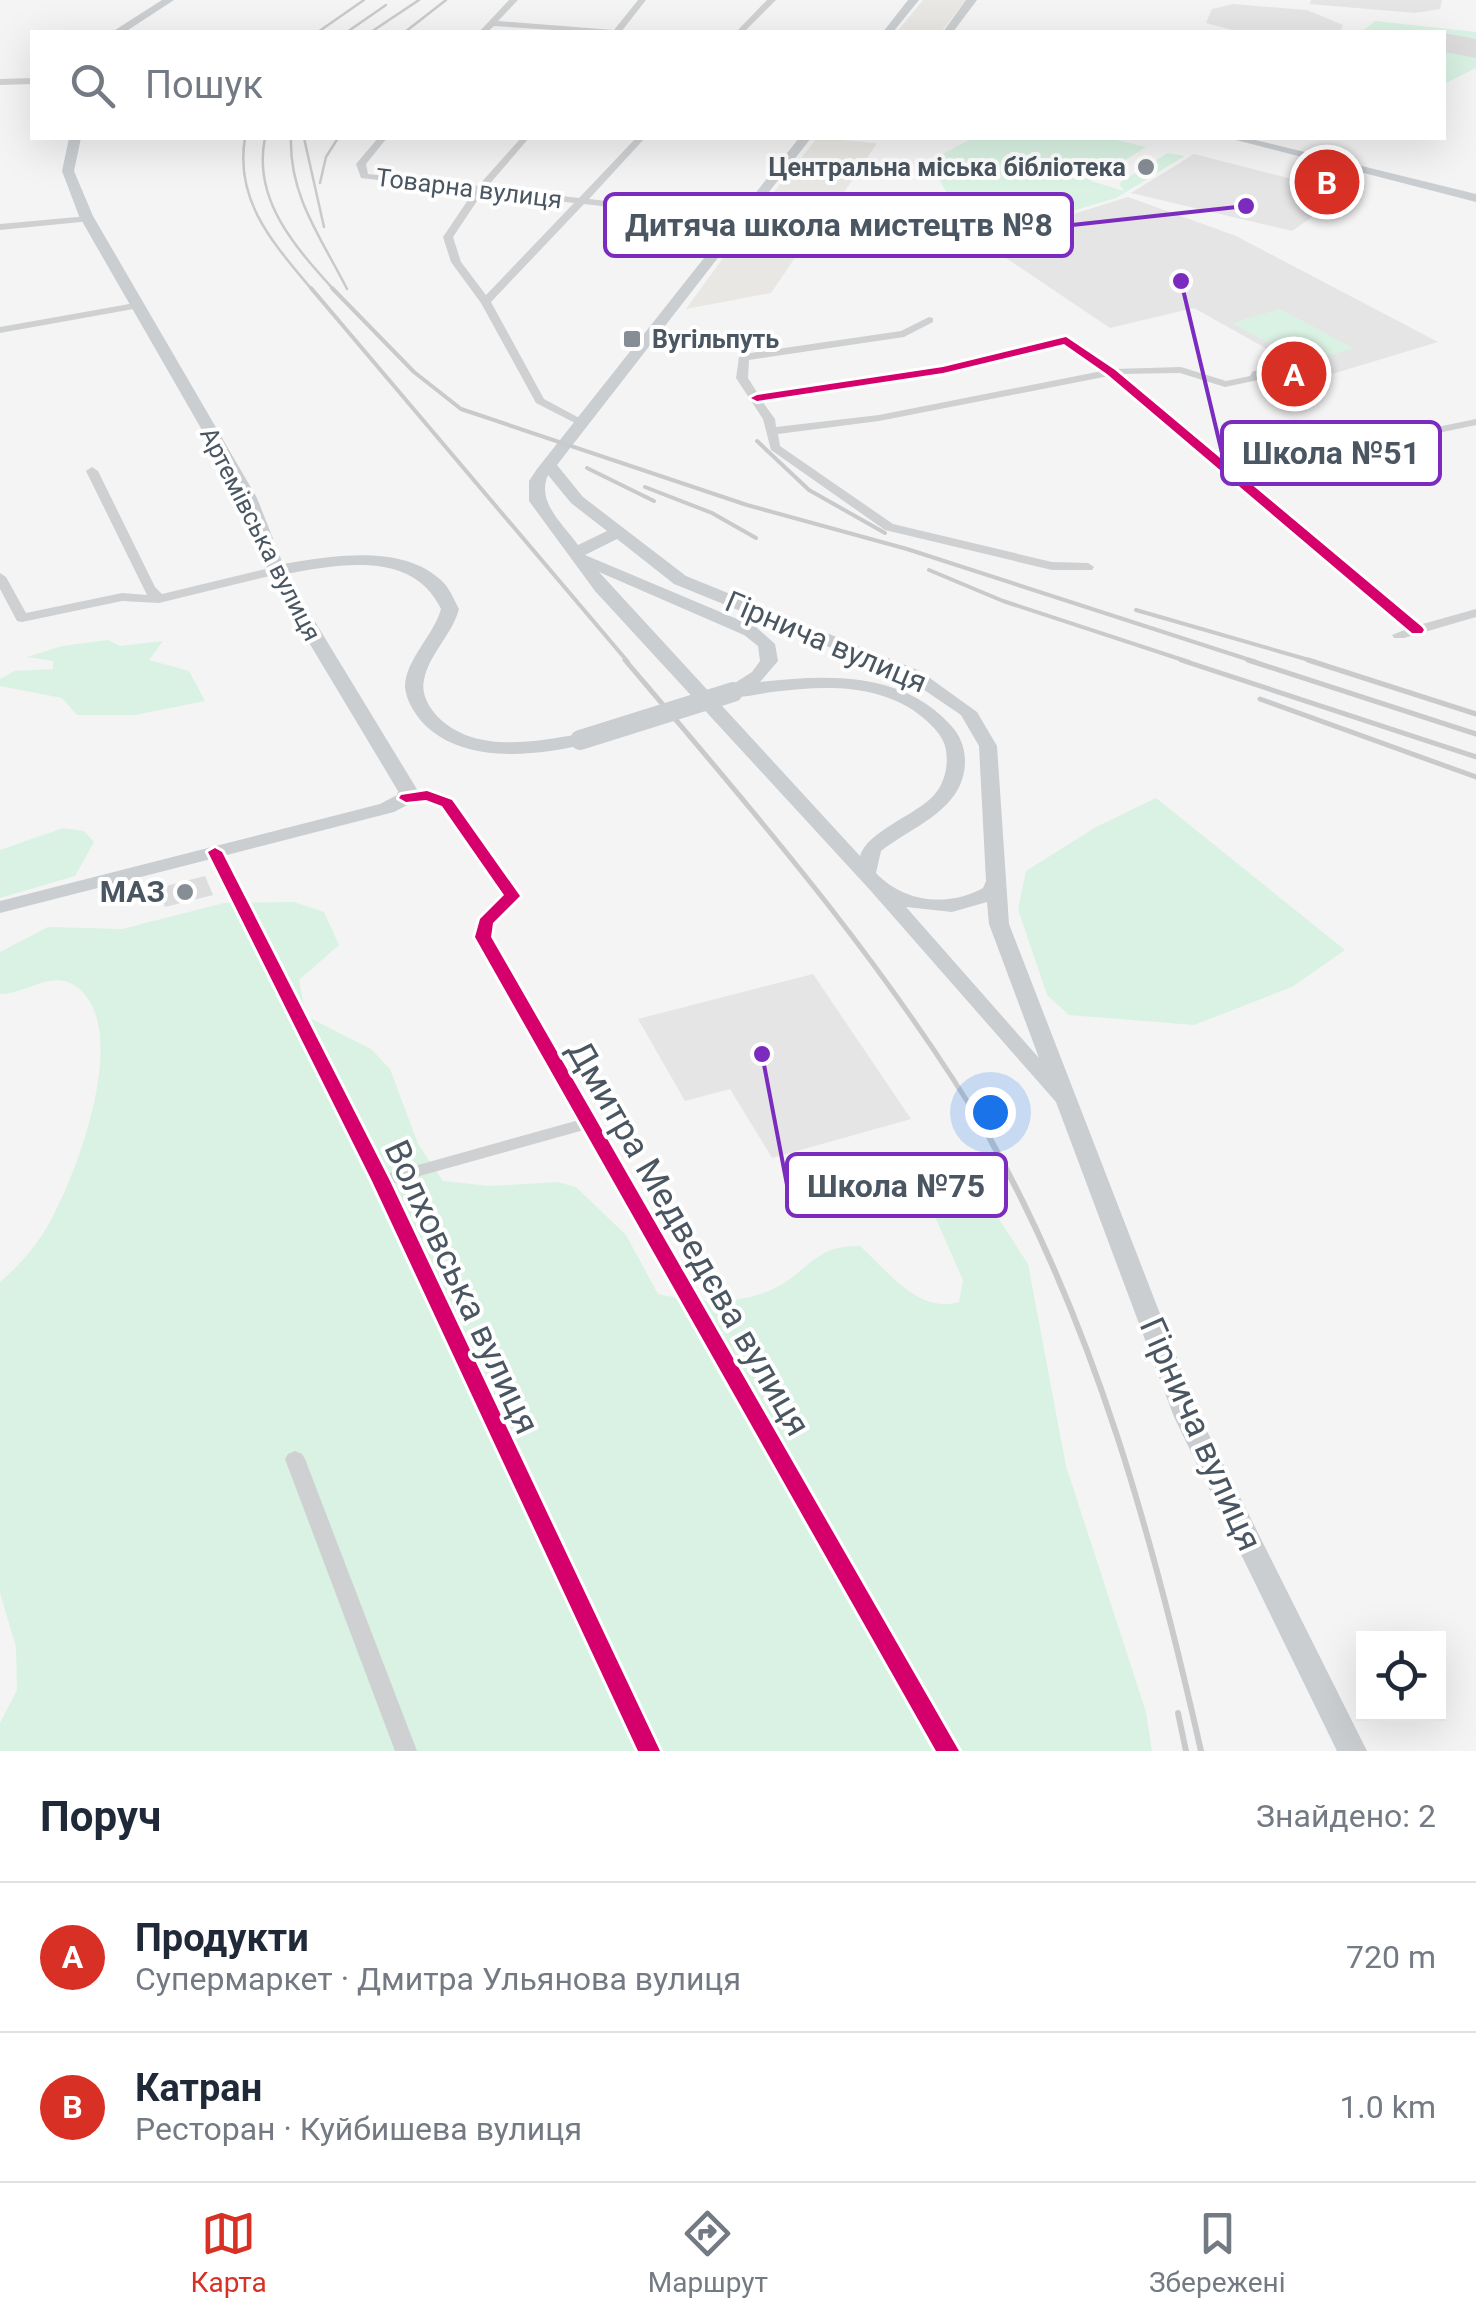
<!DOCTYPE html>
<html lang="uk">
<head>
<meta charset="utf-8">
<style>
	:root { --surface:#fff; --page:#f2f2f3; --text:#1f2937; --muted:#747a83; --line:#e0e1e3; --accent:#d93025 }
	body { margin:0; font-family:Roboto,sans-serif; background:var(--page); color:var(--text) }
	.controls { position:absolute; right:30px; bottom:30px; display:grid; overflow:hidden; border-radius:0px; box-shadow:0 10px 40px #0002 }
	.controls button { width:90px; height:90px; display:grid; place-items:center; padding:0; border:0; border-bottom:2px solid var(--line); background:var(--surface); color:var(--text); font:50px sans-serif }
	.you { position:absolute; left:990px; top:1112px; width:35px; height:35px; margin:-25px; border:8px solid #fff; border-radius:50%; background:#1a73e8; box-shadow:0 0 0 15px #1a73e833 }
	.badge { display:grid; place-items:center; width:65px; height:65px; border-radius:50%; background:var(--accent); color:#fff; font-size:32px; font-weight:700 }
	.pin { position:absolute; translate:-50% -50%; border:5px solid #fff; box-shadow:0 2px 10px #0006 }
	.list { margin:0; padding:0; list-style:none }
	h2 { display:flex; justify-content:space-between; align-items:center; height:130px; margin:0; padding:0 40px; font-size:42px }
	h2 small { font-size:32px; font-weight:400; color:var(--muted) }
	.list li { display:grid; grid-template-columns:65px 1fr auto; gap:30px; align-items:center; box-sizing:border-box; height:150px; padding:0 40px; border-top:2px solid var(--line) }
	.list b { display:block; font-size:38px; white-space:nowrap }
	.list p { margin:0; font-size:32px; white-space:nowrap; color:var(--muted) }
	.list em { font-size:32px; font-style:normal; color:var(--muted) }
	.icon { flex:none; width:55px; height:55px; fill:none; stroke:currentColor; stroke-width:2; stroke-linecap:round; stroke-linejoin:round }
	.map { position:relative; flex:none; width:1476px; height:1751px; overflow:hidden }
	.search { position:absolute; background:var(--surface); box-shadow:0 10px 40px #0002; left:30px; right:30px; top:30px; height:110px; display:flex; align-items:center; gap:25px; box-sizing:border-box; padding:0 35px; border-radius:0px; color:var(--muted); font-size:38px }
	.sheet { height:430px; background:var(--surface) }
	nav { display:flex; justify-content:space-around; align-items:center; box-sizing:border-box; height:140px; border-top:2px solid var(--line); background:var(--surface); font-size:28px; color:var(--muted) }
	nav a { display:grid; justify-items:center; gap:5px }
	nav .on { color:var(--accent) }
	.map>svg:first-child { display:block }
	.commercial { fill:#e8e7e3 }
	.education { fill:#e6e5e6 }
	.green { fill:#d9f2e3 }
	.building { fill:#ddddde }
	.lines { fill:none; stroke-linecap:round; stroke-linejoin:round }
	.minor { fill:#ced0d2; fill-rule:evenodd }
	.major { fill:#caced1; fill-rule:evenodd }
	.rail-far3 { stroke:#c9cacc; stroke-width:2.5 }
	.rail-far2 { stroke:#c9cacc; stroke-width:4 }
	.rail-far1 { stroke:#c9cacc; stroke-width:5 }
	.rail { stroke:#c9cacc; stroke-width:6 }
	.major-bridge { stroke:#caced1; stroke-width:20 }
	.cycleway-casing { stroke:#fff; stroke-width:6 }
	.cycleway { fill:#d6006c; fill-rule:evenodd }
	.poi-dot { fill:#868d94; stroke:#fff; stroke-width:4 }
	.labels { text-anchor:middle; stroke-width:8; stroke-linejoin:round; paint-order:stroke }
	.far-poi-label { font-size:25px; font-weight:bold; fill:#4a5661; stroke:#fff; text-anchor:end }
	.far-street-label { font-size:25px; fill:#4a5661; stroke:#fff }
	.street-label { font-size:30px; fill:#4a5661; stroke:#fff }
	.poi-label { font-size:30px; font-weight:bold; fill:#4a5661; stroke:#fff; text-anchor:end }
	.near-street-label { font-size:35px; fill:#4a5661; stroke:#fff }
	.leader { fill:none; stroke:#7b2cbf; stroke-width:4 }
	.callout-dot { fill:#7b2cbf; stroke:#fff; stroke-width:4 }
	.callout { fill:#fff; stroke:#7b2cbf; stroke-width:4 }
	.callout-label { font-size:32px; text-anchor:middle; font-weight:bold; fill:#4a5661 }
</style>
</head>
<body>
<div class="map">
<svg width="1476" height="1751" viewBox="0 0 1476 1751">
	<rect width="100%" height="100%" fill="#f4f4f4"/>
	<g class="commercial">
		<polygon points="923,0 966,0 941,32 897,32"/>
		<polygon points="817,138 877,143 833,209 761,208"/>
		<polygon points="755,214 823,217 771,293 686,309"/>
	</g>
	<g class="education">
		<polygon points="1311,0 1442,0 1440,9 1415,13 1310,4"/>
		<polygon points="1233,4 1307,10 1343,25 1340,32 1239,32 1206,23 1212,9"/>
		<polygon points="1194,154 1347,193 1292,231 1131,193"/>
		<polygon points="1128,197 1236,236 1438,342 1319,378 1194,308 1110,328 1000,254 1044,223"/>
		<polygon points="813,974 911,1119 772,1158 730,1089 685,1101 638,1019"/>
	</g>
	<g class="green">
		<polygon points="1375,21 1476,32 1476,68 1444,84 1444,32 1361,32"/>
		<polygon points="973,138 1108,138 1146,147 1091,181 1124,191 1119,183 1168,153 1185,156 1116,198 1042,220 1028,229 955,208 929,161"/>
		<polygon points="1280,309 1353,348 1305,363 1232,323"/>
		<polygon points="108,640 120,646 163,641 149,660 189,671 205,701 135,715 77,715 62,698 0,686 0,679 15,671 53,669 53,661 27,657 62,646"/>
		<polygon points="1156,798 1345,950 1292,987 1194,1025 1069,1015 1047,995 1018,909 1026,871 1096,827"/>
		<polygon points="63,828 84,831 94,842 75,876 0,898 0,850"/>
		<path d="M294,902L324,912L339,945L299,980L306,1016L371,1049L390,1069L418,1144L443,1181L490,1186L557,1182L576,1187L626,1235L658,1294C694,1302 737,1306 773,1289C809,1272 813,1245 860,1246C888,1271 918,1314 959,1302L963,1280L935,1217L942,1204L962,1202L999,1219L1028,1264L1066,1466L1146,1712L1152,1751H0V1723L17,1690L16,1647L0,1593V1282C21,1264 40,1242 53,1216C79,1168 133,1022 74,985C50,970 23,995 0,994V952L48,927L122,929L224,903Z"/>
	</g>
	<g class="building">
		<polygon points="1444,33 1476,39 1476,58 1444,52"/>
		<polygon points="205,876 213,895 165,907 158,888"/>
	</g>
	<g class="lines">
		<g class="minor">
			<polygon points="509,0 518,0 498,21 614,30 638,0 646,0 621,32 586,32 494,26 487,32 479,32"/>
			<polygon points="767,0 776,0 744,32 736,32"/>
			<polygon points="32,78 32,84 0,85 0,79"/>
			<path d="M378,138H387L366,164L368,174L478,186L521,138H529L487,187L579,198L636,138H645L589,199L740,216L745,219L740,222L584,204L491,302L544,399L583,420V424L579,425L536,403L481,303L451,262L443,237L474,191L361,178L356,164ZM483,192L574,203L486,295L461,262L453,237Z"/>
			<polygon points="88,216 93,219 91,221 0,230 0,224"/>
			<polygon points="135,303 140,306 139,308 0,333 0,327"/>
			<path d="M929,317L933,318V322L904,337L749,360L748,378L758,394L943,367L1066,337L1114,369L1181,367L1226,381L1250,376L1253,371H1261L1263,373L1258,380L1225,387L1180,373L1120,374L1233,469L1476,419V425L1240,475L1419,625L1476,609V617L1404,638H1394L1392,635L1407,629L1109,376L879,421L778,434L780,446L893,524L1052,562L1088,563L1094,567L1092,570H1052L885,530L771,450L763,419L736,378L739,357L744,354L901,331ZM1064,344L1102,371L879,415L776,427L775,419L762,401L943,373Z"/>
			<polygon points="92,467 98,471 155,587 162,594 274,567 280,571 278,574 159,603 122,601 22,622 17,621 0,589 0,573 6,577 26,613 122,593 147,595 86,471"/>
			<polygon points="427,791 452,800 520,896 493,923 491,937 959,1751 936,1751 584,1130 391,1184 660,1751 638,1751 372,1181 208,852 215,848 222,852 386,1174 579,1120 475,937 480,919 504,895 442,806 426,800 406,802 399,798 401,795"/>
			<polygon points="295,1451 302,1454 305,1459 417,1751 395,1751 285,1459 288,1454"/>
		</g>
		<g class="major">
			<polygon points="162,0 174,0 125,32 112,32"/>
			<polygon points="908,0 919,0 893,32 883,32"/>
			<polygon points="966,0 977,0 953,32 943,32"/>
			<path d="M69,138H81L74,171L93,216L257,498L283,564C332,556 403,543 443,582C450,589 454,600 459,609C452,635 429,654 424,680C421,693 428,706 437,716C474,754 533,742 580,734L587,736L589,740L587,744C535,756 462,765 422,722C414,712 406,700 405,687C405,660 434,635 441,609C413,550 340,564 286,574L418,791L413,802L394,812L0,913V901L380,804L397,795L398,791L266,571L267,568L241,498L79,216L62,171Z"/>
			<path d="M799,138H811L557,465L583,497L686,576L920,671L977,712L997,746L1009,924L1200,1417L1367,1751H1337L1174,1417L1056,1102L870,890L595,591L529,501V481L537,469ZM548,475L571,503L607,531L578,545C563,524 536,502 548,475ZM617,539L674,584L908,679L961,715L979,746L986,881L983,888C949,907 904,903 876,873L881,851C905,832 937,820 955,794C968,775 969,748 954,729C906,671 829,674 760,682L778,661L775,644L756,627L585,555ZM599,572L744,635L758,646L760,661L752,672L727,688L724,692L727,696C741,699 757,694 772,692C820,686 871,683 913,710C924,718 939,730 944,743C950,759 946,781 935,794C917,815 867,831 860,856ZM987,902L989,924L1039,1058L906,907L952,912Z"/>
			<polygon points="1228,138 1247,138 1476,194 1476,202"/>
		</g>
		<g class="rail-far3">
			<polyline points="318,32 364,0"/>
			<polyline points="347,32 386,5"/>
			<polyline points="371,32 419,0"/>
			<polyline points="405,32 446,0"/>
			<path d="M245,138C234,202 275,245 313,291"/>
			<path d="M265,138C252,200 296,248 335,291"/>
			<path d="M291,138C289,196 322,239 347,289"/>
			<polyline points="304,138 324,227"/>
			<polyline points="320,183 326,157 338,138"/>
		</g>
		<g class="rail-far2">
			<polyline points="311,288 628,662"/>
			<polyline points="332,288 414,372 461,409 747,505 907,549 1256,662"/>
			<polyline points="757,441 809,490 885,533"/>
			<polyline points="587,468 654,501"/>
			<polyline points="645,487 712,513 756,538"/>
			<polyline points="929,570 1003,601 1189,662"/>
			<polyline points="1136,610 1316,662"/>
		</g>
		<g class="rail-far1">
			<path d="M625,660C756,814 887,965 991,1140"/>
			<polyline points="1181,660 1476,757"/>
			<polyline points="1248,660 1476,734"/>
			<polyline points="1308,660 1476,714"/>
			<polyline points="1260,699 1476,777"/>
		</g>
		<g class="rail">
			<path d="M989,1137C1096,1329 1153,1538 1201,1751"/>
			<polyline points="1178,1713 1186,1751"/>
		</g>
		<polyline class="major-bridge" points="580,740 733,692"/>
		<g class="cycleway-casing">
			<g id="cycleway">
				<polygon points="1066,337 1115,370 1422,627 1424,630 1422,633 1412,633 1107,374 1064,344 943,373 757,401 751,398 757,395 943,367"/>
				<polygon points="427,791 452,800 520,896 493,923 491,937 959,1751 936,1751 475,937 480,919 504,895 442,806 426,800 406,802 399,798 401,795"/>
				<polygon points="215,848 222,852 390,1181 660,1751 638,1751 372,1181 208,852"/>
			</g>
		</g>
		<use href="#cycleway" class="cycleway"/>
	</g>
	<g class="poi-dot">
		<circle cx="1146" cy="167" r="10"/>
		<rect x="622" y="329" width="20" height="20" rx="5"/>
		<circle cx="185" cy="892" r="10"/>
	</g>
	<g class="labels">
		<g class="far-poi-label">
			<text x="1126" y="176">Центральна міська бібліотека</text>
			<text x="652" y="348" text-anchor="start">Вугільпуть</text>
		</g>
		<g class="far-street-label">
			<text transform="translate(469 188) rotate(7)" y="9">Товарна вулиця</text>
			<text transform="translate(261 534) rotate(63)" y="9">Артемівська вулиця</text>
		</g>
		<g class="street-label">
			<text transform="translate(826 642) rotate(23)" y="10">Гірнича вулиця</text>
		</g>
		<g class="poi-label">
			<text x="165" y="902">МАЗ</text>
		</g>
		<g class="near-street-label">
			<text transform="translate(689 1238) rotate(60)" y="12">Дмитра Медведєва вулиця</text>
			<text transform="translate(462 1287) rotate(65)" y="12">Волховська вулиця</text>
			<text transform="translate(1201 1434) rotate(66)" y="12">Гірнича вулиця</text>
		</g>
	</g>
	<path class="leader" d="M1246 206L1072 225M1181 281L1222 453M762 1054L787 1185"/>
	<g class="callout-dot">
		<circle cx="1246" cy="206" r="10"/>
		<circle cx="1181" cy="281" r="10"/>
		<circle cx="762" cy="1054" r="10"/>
	</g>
	<g class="callout">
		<rect x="605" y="194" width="467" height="62" rx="10"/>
		<rect x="1222" y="422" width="218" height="62" rx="10"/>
		<rect x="787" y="1154" width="219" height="62" rx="10"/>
	</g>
	<g class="callout-label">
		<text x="839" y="236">Дитяча школа мистецтв №8</text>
		<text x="1331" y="464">Школа №51</text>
		<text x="896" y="1197">Школа №75</text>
	</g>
</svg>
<div class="controls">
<button><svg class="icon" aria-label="locate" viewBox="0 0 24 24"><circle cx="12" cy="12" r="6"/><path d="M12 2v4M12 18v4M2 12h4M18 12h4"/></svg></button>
</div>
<div class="you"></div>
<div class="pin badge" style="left:1294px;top:374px">A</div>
<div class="pin badge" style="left:1327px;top:182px">B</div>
<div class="search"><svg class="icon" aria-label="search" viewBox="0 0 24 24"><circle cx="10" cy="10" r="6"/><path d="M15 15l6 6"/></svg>Пошук</div>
</div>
<section class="sheet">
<h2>Поруч<small>Знайдено: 2</small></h2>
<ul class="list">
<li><span class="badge">A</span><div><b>Продукти</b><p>Супермаркет · Дмитра Ульянова вулиця</p></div><em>720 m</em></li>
<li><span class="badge">B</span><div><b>Катран</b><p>Ресторан · Куйбишева вулиця</p></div><em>1.0 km</em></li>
</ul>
</section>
<nav>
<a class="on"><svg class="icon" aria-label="map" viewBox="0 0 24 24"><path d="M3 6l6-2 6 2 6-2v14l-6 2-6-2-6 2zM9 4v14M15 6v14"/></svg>Карта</a>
<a><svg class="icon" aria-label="directions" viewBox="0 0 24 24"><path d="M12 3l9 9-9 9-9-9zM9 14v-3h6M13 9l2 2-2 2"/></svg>Маршрут</a>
<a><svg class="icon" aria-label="saved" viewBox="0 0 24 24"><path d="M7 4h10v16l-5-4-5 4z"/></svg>Збережені</a>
</nav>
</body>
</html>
